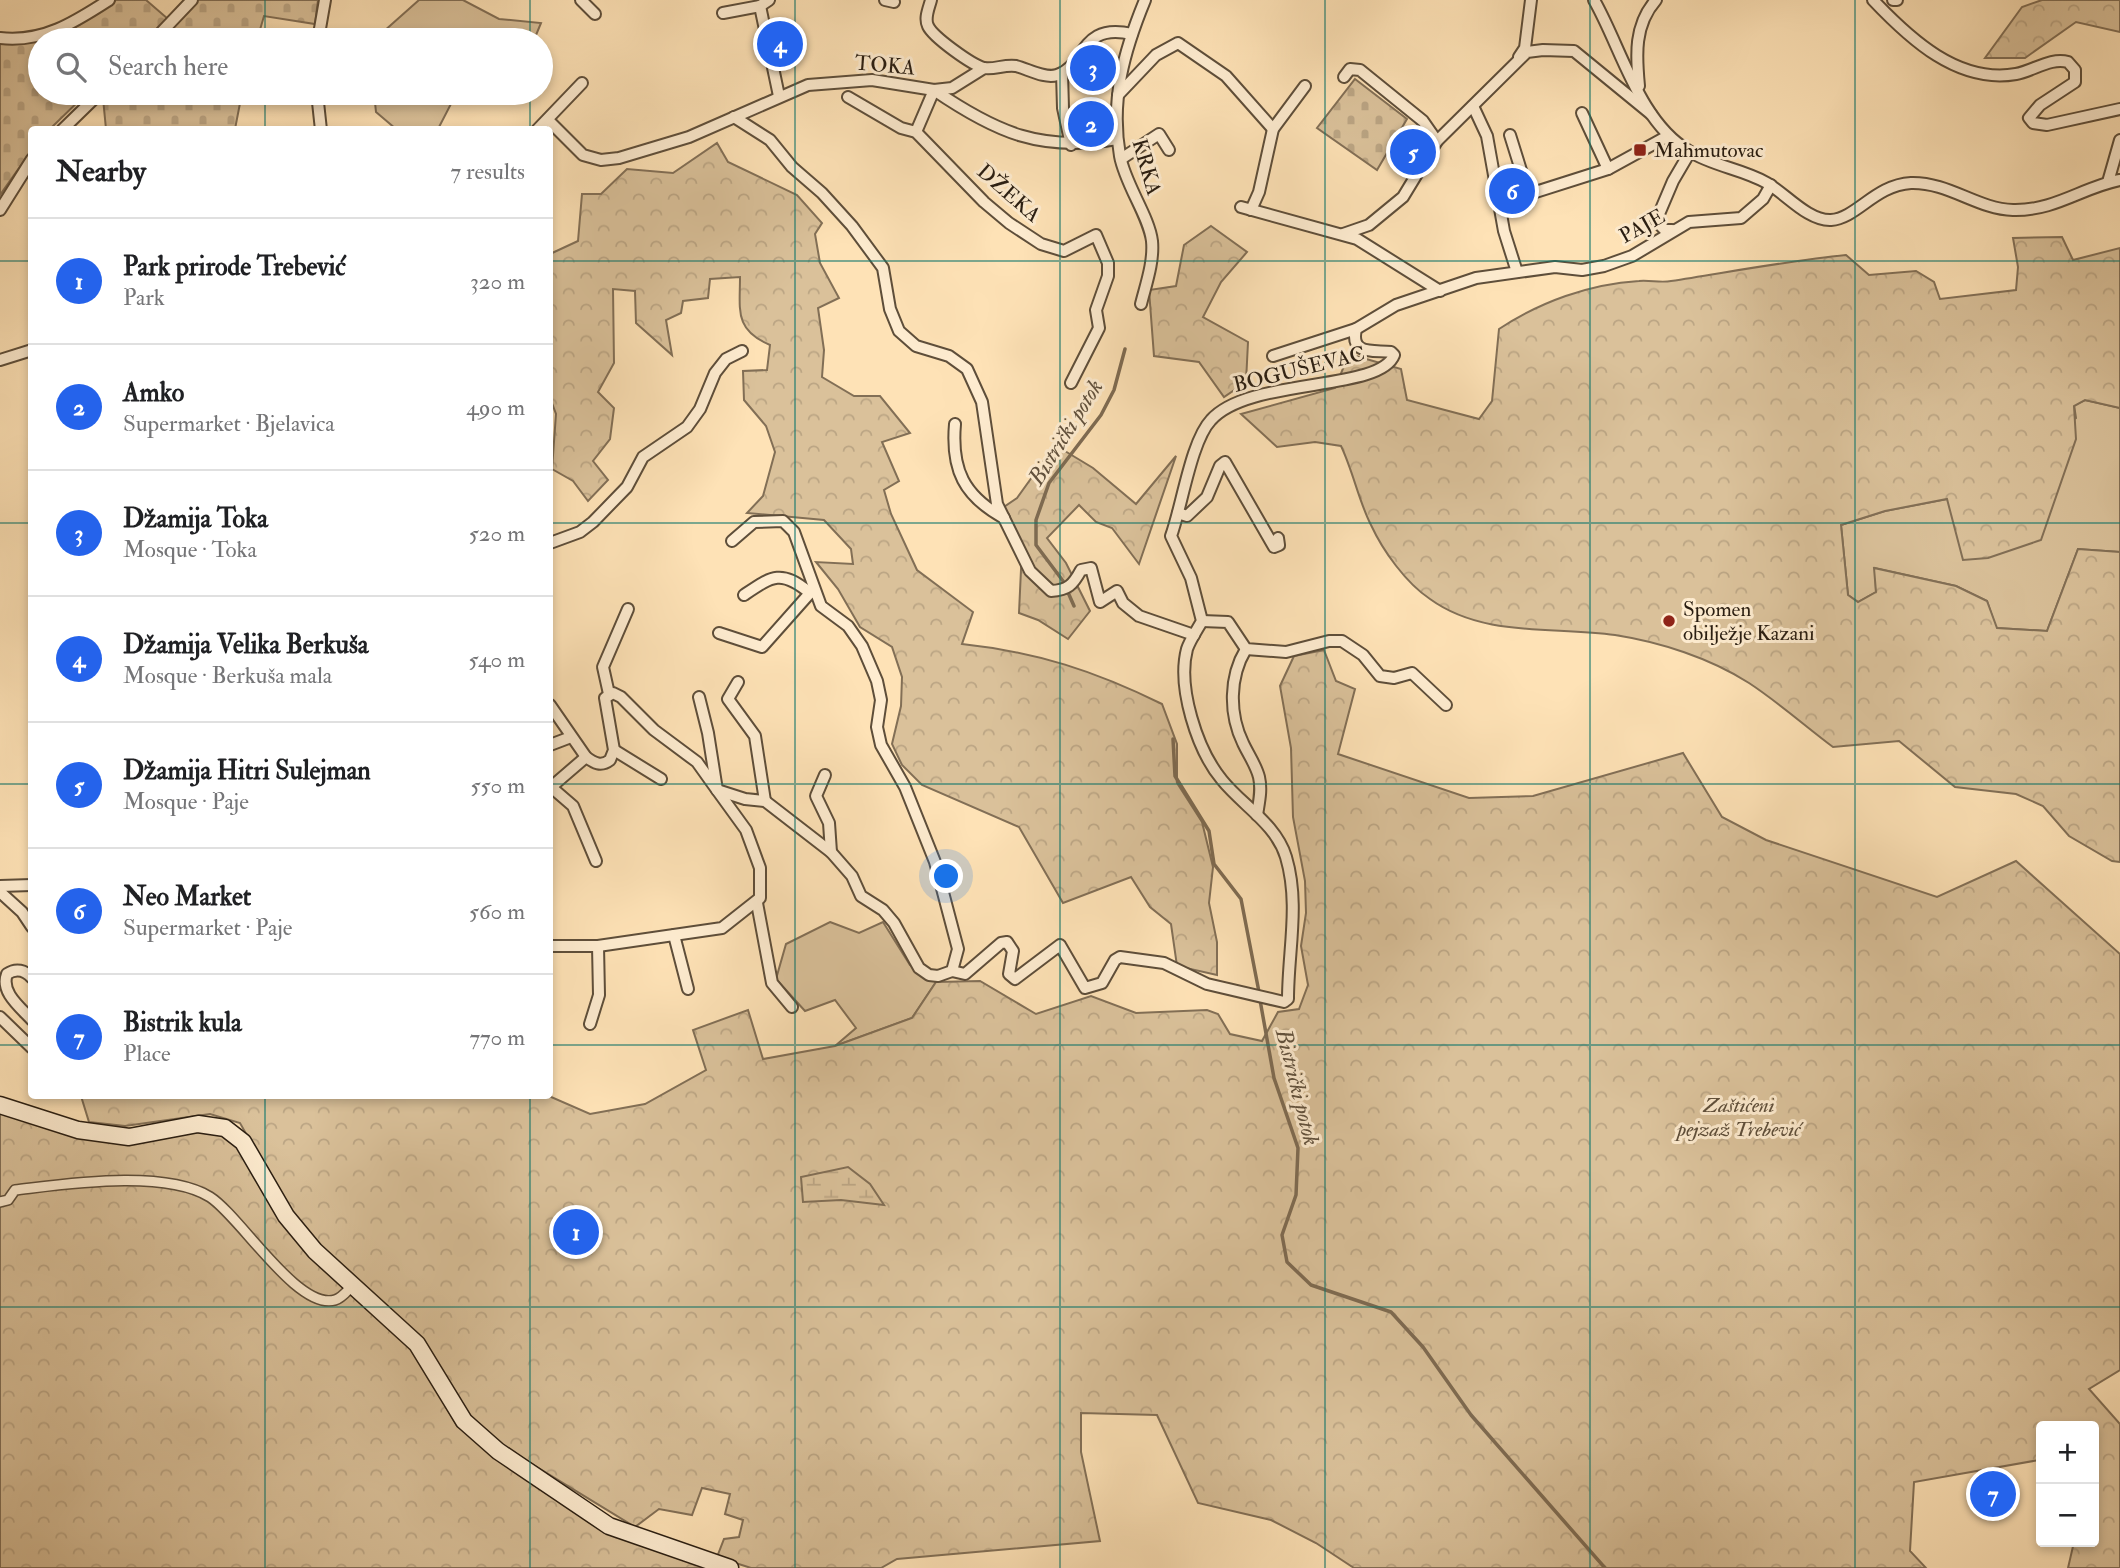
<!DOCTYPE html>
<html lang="en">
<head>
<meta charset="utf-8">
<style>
	:root { --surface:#fff; --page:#f6f6f6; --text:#202124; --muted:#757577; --line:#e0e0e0; --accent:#2563eb }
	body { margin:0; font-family:"IM FELL Double Pica",serif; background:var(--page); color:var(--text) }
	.controls { position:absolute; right:21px; bottom:21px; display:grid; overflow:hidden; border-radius:7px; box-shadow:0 4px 10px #0003 }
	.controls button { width:63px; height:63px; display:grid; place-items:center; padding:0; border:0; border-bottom:2px solid var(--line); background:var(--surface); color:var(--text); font:35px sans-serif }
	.you { position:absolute; left:947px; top:877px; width:24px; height:24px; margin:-18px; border:5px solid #fff; border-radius:50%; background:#1a73e8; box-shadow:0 0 0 10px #1a73e833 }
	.badge { display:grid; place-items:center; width:46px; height:46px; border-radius:50%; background:var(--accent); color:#fff; font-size:23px; font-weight:700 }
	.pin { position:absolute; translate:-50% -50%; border:4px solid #fff; box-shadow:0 2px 7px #0006 }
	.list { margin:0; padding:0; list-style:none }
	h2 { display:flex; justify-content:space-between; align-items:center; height:91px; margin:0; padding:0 28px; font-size:30px }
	h2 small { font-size:23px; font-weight:400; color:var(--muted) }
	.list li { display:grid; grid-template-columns:46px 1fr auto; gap:21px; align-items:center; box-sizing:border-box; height:126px; padding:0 28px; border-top:2px solid var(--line) }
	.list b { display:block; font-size:26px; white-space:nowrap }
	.list p { margin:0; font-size:23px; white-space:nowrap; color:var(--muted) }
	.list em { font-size:23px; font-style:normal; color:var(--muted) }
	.icon { flex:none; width:38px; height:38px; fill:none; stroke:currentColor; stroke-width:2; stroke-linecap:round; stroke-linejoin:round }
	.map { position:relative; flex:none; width:2120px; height:1568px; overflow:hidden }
	.search { position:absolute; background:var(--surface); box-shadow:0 4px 10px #0003; left:28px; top:28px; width:525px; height:77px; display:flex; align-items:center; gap:18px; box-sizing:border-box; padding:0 24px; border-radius:38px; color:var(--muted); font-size:26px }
	.panel { position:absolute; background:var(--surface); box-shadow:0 4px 10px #0003; left:28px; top:126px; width:525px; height:973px; border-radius:7px }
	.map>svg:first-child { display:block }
	.green { fill:#dac19a; stroke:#826f56; stroke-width:2 }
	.forest { fill:url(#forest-crowns); stroke:#826f56; stroke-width:2 }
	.wetland { fill:url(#wetland-marsh); stroke:#826f56; stroke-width:2 }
	.cemetery { fill:url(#cemetery-stones); stroke:#826f56; stroke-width:2 }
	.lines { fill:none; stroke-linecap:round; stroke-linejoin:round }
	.stream { stroke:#7e6b52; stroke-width:3.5 }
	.pedestrian-casing { stroke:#5e4e3a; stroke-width:12 }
	.minor-casing { stroke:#5e4e3a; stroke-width:14 }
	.secondary-casing { stroke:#291d11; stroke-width:19 }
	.pedestrian { stroke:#feecd0; stroke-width:9 }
	.minor { stroke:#feecd0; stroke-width:10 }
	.secondary { stroke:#feecd0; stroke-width:16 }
	.grid { fill:none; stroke:#0f766e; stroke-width:2; stroke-opacity:0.55 }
	.poi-dot { fill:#8f2418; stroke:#feecd0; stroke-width:2.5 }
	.labels { text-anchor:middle; stroke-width:6; stroke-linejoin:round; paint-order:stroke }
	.street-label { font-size:21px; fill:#291d11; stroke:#feecd0 }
	.poi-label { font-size:21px; fill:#291d11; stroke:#feecd0; text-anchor:start }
	.park-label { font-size:21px; font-style:italic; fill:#5e4e3a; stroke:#feecd0 }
	.water-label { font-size:23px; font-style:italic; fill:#61513d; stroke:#feecd0 }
</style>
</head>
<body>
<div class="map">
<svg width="2120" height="1568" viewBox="0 0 2120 1568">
	<defs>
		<pattern id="forest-crowns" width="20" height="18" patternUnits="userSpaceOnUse" patternTransform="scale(1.75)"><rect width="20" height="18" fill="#dac19a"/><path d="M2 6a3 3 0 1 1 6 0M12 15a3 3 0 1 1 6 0" fill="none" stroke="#bba584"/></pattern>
		<pattern id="wetland-marsh" width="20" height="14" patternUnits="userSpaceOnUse" patternTransform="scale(1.75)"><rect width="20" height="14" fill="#dac19a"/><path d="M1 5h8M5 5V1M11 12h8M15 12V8" fill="none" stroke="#bba584"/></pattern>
		<pattern id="cemetery-stones" width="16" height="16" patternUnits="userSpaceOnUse" patternTransform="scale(1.75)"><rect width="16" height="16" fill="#dac19a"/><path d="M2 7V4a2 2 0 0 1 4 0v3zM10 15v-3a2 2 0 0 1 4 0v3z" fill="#bba584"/></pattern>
	</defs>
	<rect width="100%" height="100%" fill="#fee2b6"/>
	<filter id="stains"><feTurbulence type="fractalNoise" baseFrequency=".00286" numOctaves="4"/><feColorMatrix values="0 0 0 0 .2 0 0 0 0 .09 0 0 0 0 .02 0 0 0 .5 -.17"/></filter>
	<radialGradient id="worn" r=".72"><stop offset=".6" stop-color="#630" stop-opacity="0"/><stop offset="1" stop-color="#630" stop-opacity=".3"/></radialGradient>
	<g class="green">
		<polygon points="419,0 463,0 499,19 541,23 534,40 504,36 505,40 374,40"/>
		<polygon points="374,93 466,93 454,98 438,129 396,129 376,112"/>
		<polygon points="2085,400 2120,408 2120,552 2078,549 2047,631 1996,628 1987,601 1956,586 1875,568 1876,592 1858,602 1848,595 1841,525 1885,511 1947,499 2076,418 2074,405"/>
		<polygon points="830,922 859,933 883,922 910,965 936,982 912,1018 835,1046 856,1028 835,1000 805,1011 776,979 786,944"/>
	</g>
	<g class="forest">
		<polygon points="2042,0 2120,0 2120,32 2076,22 2025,58 1985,58 2022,7"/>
		<path d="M717,143L728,162L797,195L822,223L815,234L820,263L839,298L818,308L824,350L822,377L854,396H880L910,433L882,442L899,481L884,490L891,514L917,570L973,612L962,644C1037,652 1095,671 1162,704L1177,744V783L1202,822L1213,867L1209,903L1217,942V975L1177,966L1171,924L1150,907L1131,877L1063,903L1019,827L922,785L902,765L892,744L901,706L902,677L892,647L860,627L838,589L816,562L853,564L851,549L824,520L747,513L763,496L775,452L766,426L744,400L743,371L767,370L770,345C734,330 740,310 740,277L710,279L708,298L683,301L681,313L666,320L672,355L636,323L635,291L613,289L614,363L598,392L614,408L610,439L593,461L608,480L588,501L573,481L552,469L556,414L550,398V254L578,241L582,194H601L627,169L673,173Z"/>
		<polygon points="1211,226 1247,252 1221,282 1203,317 1248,342 1246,382 1224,397 1199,362 1154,356 1149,290 1176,286 1184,245"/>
		<path d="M2062,237L2073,260L2120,248V408L2085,400L2074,406L2076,439L2041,540L1988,558L1963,560L1947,499L1885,511L1841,525L1848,595L1858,602L1876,592L1874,568L1956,586L1987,601L1997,628L2047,631L2078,549L2120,552V862L2112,861L2069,836L2043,806L2016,794L1955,787L1899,741L1833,747C1805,726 1778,702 1749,683C1710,658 1660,642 1615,635C1553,626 1484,638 1430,599C1406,583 1383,551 1371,525C1359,502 1353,471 1341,446L1315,442L1277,447L1241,414L1335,388L1349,354L1401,369L1407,400L1479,419L1492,401L1499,329C1540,302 1589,284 1639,281C1650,280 1661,283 1671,281C1729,272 1787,261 1846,255L1869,275L1916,271L1934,282L1940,299L2016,290L2018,267L2013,238Z"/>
		<polygon points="1055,445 1093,468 1136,504 1176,456 1139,564 1112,528 1096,522 1079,505 1047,538 1066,563 1090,611 1068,639 1038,620 1019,613 1022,548 995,513 1017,498"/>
		<polygon points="1324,650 1336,681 1355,689 1338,754 1469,798 1533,796 1683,753 1722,817 1766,840 1937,897 2016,861 2120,954 2120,1370 2089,1389 2120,1424 2120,1568 2068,1568 2074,1542 2094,1542 2094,1426 2041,1426 2041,1462 2039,1460 1914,1482 1910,1551 1926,1568 1354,1568 1316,1543 1271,1520 1198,1503 1157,1415 1081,1413 1081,1452 1100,1541 897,1559 881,1568 751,1568 717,1557 724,1539 739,1537 743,1520 725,1514 730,1494 702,1488 692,1515 659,1509 635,1527 499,1444 467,1412 418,1335 320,1248 290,1211 240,1123 210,1114 125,1126 89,1122 81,1096 549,1096 590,1114 645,1104 706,1070 693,1030 748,1010 763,1059 835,1046 912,1018 936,982 980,981 1036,1014 1091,996 1136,1013 1207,1010 1218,1014 1230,1034 1262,1041 1278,1012 1299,1009 1308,985 1301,946 1306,913 1305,881 1293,817 1291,748 1280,686 1294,656"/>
		<polygon points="0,1112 72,1134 194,1132 221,1135 237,1147 281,1218 414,1350 457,1426 607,1531 708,1568 0,1568"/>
	</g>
	<polygon class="wetland" points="848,1167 870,1184 884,1205 841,1200 803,1202 801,1177"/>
	<g class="cemetery">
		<polygon points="116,0 146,0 168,19 145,40 40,40 40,93 87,93 50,129 32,130 31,151 0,195 0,42 60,37"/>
		<polygon points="198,0 318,0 315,24 264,16 257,40 161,40"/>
		<polygon points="1355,79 1407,119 1377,170 1317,128"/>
		<polygon points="108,93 242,93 235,129 106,129 103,98"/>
	</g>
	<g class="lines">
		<g class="stream">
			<polyline points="1074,606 1063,581 1036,545 1036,520 1049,483 1101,415 1114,390 1125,349"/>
			<polyline points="1173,739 1175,776 1209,831 1214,864 1241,899 1259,992"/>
			<polyline points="1260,1000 1274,1078 1298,1148 1296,1195 1282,1235 1287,1262 1311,1285 1391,1312 1423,1347 1471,1415 1605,1568"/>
		</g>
		<g class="pedestrian-casing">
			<path id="pedestrian" d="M0,1202L8,1200L15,1190C67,1184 164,1169 210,1197C240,1216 298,1311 335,1300C342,1298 347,1291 352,1286"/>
		</g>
		<g class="minor-casing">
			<g id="minor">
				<polyline points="581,0 595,14"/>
				<polyline points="885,0 894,2"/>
				<path d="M931,0C929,8 924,18 928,26C933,37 972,65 984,68C994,70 1005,64 1016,66C1028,69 1045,79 1057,75C1087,65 1079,22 1132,34"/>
				<path d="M1594,0C1621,47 1639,122 1689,151C1712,166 1743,169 1767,183C1786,194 1808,221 1831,220C1857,218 1875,185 1911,183C1949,182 1977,209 2013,210C2055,211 2083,187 2120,180"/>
				<path d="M1873,0C1910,39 1958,84 2016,74C2033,71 2051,57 2068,62L2075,70V82L2040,105L2029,118L2033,123L2047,125L2120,109"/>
				<polyline points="1893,0 1897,0"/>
				<polyline points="760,6 779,96"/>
				<polyline points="723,13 760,6 769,0"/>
				<path d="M0,38C43,43 75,22 109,0"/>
				<polyline points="154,40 192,0"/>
				<polyline points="318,40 325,0"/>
				<polyline points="1519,57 1525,48 1531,0"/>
				<polyline points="1062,73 1063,108 1071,145"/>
				<polyline points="1344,77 1350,69 1360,70 1423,121 1437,141"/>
				<path d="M1639,86C1636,55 1634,25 1656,0"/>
				<polyline points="317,93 321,130"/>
				<polyline points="1118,95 1156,55 1178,43 1226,76 1273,129"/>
				<polyline points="848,97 901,128 916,132 984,202 1009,223 1041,244 1064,251 1096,235 1108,263 1108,276 1096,310 1099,328 1071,383"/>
				<polyline points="1473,106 1487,136 1504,231 1517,272"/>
				<polyline points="1582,113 1608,169"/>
				<path d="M734,117L770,140L792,167L822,193L852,226L883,268L890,309L899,331L916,346L949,356L967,369L982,402L997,504L1030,571L1051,591C1068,590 1073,585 1081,570L1091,568L1100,602L1117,591L1123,603L1139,616L1194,635"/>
				<polyline points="548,120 583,155 601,160 619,158 689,137 808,85 872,80 934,90 952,88 984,68"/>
				<polyline points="62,130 100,93"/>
				<polyline points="537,130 582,83"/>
				<path d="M916,132L934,90C997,133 1041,152 1117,139"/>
				<polyline points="1510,135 1529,196"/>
				<polyline points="1121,159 1159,134 1169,150"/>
				<polyline points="2108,182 2120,140"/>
				<polyline points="1501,203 1608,169 1668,136"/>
				<polyline points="1241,207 1357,239 1440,291"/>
				<polyline points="0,210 32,159"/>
				<polyline points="1251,210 1259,192 1273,129 1305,86"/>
				<polyline points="1672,230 1665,230 1656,221 1673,181 1690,152"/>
				<polyline points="1343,234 1369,225 1403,197 1437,141 1527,52 1543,50 1574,51 1651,114"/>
				<path d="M1141,304C1146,284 1154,262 1152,241C1149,216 1125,184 1120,156C1110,100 1124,51 1145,0"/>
				<polyline points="1273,356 1356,329 1396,305 1476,278 1555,267 1582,270 1604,266 1632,256 1689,222 1741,218 1763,199 1771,185"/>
				<polyline points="0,360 32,350"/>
				<path d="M955,424C951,470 964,496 1004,518"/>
				<polyline points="1178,513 1187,516 1207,497 1220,466 1225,462 1274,547 1279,545 1278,538"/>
				<polyline points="550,543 580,532 593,522 627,487 643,457 687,427 700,409 715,373 726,359 742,351"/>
				<path d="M744,595C772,576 781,569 810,593L812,590"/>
				<polyline points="1202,621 1228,622 1246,649 1286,652 1329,641 1342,641 1363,655 1380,676 1394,678 1412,673 1446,705"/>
				<polyline points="719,633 762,647 810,593"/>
				<path d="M1246,649C1229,677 1229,714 1243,743C1248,754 1256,765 1259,777C1262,790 1259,802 1257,815"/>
				<polyline points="738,682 728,699 755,736 765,801"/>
				<polyline points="609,694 603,667 628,609"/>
				<path d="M550,705L586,757C594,763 601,767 610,760L614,750L605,698L613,693L621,697L654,730L697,762L717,790L745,799L765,801L831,852L852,876L861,896L883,910L894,923L919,968L929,975L938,976L952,971L958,949L935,862L905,787L881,745L877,727L881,700L877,681L862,646L848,626L821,606L794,532L783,521L754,522L732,541"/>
				<polyline points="550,745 571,737"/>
				<polyline points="614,750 661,779"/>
				<polyline points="825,775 816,796 829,823 831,852"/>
				<polyline points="551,787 573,806 596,861"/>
				<polyline points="550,788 586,757"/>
				<polyline points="0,886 32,885"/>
				<polyline points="0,892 22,912 32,927"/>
				<polyline points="757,903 772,983 792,1007"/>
				<polyline points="674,935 688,989"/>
				<polyline points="550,946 598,946 722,928 760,898 760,868 746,830 717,790 708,733 699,697"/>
				<path d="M952,971L965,974L1001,943L1007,942L1013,951L1009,974L1015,979L1060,945L1085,988L1102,983L1115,960L1120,957L1164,963L1207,984L1284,1002L1288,999C1288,951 1300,904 1286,857C1276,824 1242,805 1222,780C1197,750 1177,687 1187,649C1190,640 1197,630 1202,621L1191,578L1171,536C1182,506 1191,441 1211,420C1249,377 1380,392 1394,355L1391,352C1372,350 1350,355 1356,329"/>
				<path d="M32,978C25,970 16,968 7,974C0,992 20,1007 32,1020"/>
				<polyline points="0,1017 32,1048"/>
				<polyline points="590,1024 599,995 598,946"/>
			</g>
		</g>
		<g class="secondary-casing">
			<polyline id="secondary" points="0,1105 78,1130 129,1137 198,1124 225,1128 243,1142 286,1216 315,1251 417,1344 464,1421 498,1451 609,1526 730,1568"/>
		</g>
		<use href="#pedestrian" class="pedestrian"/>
		<use href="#minor" class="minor"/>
		<use href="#secondary" class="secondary"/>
	</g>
	<path class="grid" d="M265,0V40M530,0V40M795,0V1568M1060,0V1568M1325,0V1568M1590,0V1568M1855,0V1568M265,93V130M530,93V130M0,261H32M550,261H2120M0,523H32M550,523H2120M0,784H32M550,784H2120M0,1045H32M550,1045H2120M265,1096V1568M530,1096V1568M0,1307H2120"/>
	<g class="poi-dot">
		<rect x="1633" y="143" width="14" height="14" rx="3.5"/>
		<circle cx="1669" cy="621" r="7"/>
	</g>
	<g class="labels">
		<g class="street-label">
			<text transform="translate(885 65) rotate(5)" y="7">TOKA</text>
			<text transform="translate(1147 167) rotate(74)" y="7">KRKA</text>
			<text transform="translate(1009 193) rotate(41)" y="7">DŽEKA</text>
			<text transform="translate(1642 226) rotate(-29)" y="7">PAJE</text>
			<text transform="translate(1299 369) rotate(-14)" y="7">BOGUŠEVAC</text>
		</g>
		<g class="poi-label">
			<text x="1654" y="157">Mahmutovac</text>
			<text x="1683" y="616">Spomen<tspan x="1683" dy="24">obilježje Kazani</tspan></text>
		</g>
		<g class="park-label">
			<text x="1739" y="1112">Zaštićeni<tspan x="1739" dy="24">pejzaž Trebević</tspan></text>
		</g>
		<g class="water-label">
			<text transform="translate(1065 432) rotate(-58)" y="8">Bistrički potok</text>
			<text transform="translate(1298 1087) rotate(76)" y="8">Bistrički potok</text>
		</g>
	</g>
	<rect width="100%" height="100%" filter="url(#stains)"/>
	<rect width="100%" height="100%" fill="url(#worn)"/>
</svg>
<div class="controls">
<button>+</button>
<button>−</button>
</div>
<div class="you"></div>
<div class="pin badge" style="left:576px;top:1232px">1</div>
<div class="pin badge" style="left:1091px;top:124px">2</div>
<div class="pin badge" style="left:1093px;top:68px">3</div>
<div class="pin badge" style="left:780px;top:44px">4</div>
<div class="pin badge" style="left:1413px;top:152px">5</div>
<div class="pin badge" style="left:1512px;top:191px">6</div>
<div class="pin badge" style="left:1993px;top:1494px">7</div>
<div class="search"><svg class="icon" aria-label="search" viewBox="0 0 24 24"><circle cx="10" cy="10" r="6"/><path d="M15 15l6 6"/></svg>Search here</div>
<section class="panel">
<h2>Nearby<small>7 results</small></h2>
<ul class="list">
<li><span class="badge">1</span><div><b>Park prirode Trebević</b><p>Park</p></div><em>320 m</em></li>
<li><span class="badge">2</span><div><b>Amko</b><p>Supermarket · Bjelavica</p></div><em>490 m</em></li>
<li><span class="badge">3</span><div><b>Džamija Toka</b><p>Mosque · Toka</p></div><em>520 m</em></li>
<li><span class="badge">4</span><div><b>Džamija Velika Berkuša</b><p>Mosque · Berkuša mala</p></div><em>540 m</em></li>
<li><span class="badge">5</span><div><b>Džamija Hitri Sulejman</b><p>Mosque · Paje</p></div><em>550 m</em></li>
<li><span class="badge">6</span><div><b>Neo Market</b><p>Supermarket · Paje</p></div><em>560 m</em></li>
<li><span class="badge">7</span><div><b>Bistrik kula</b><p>Place</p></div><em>770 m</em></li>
</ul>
</section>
</div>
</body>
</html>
